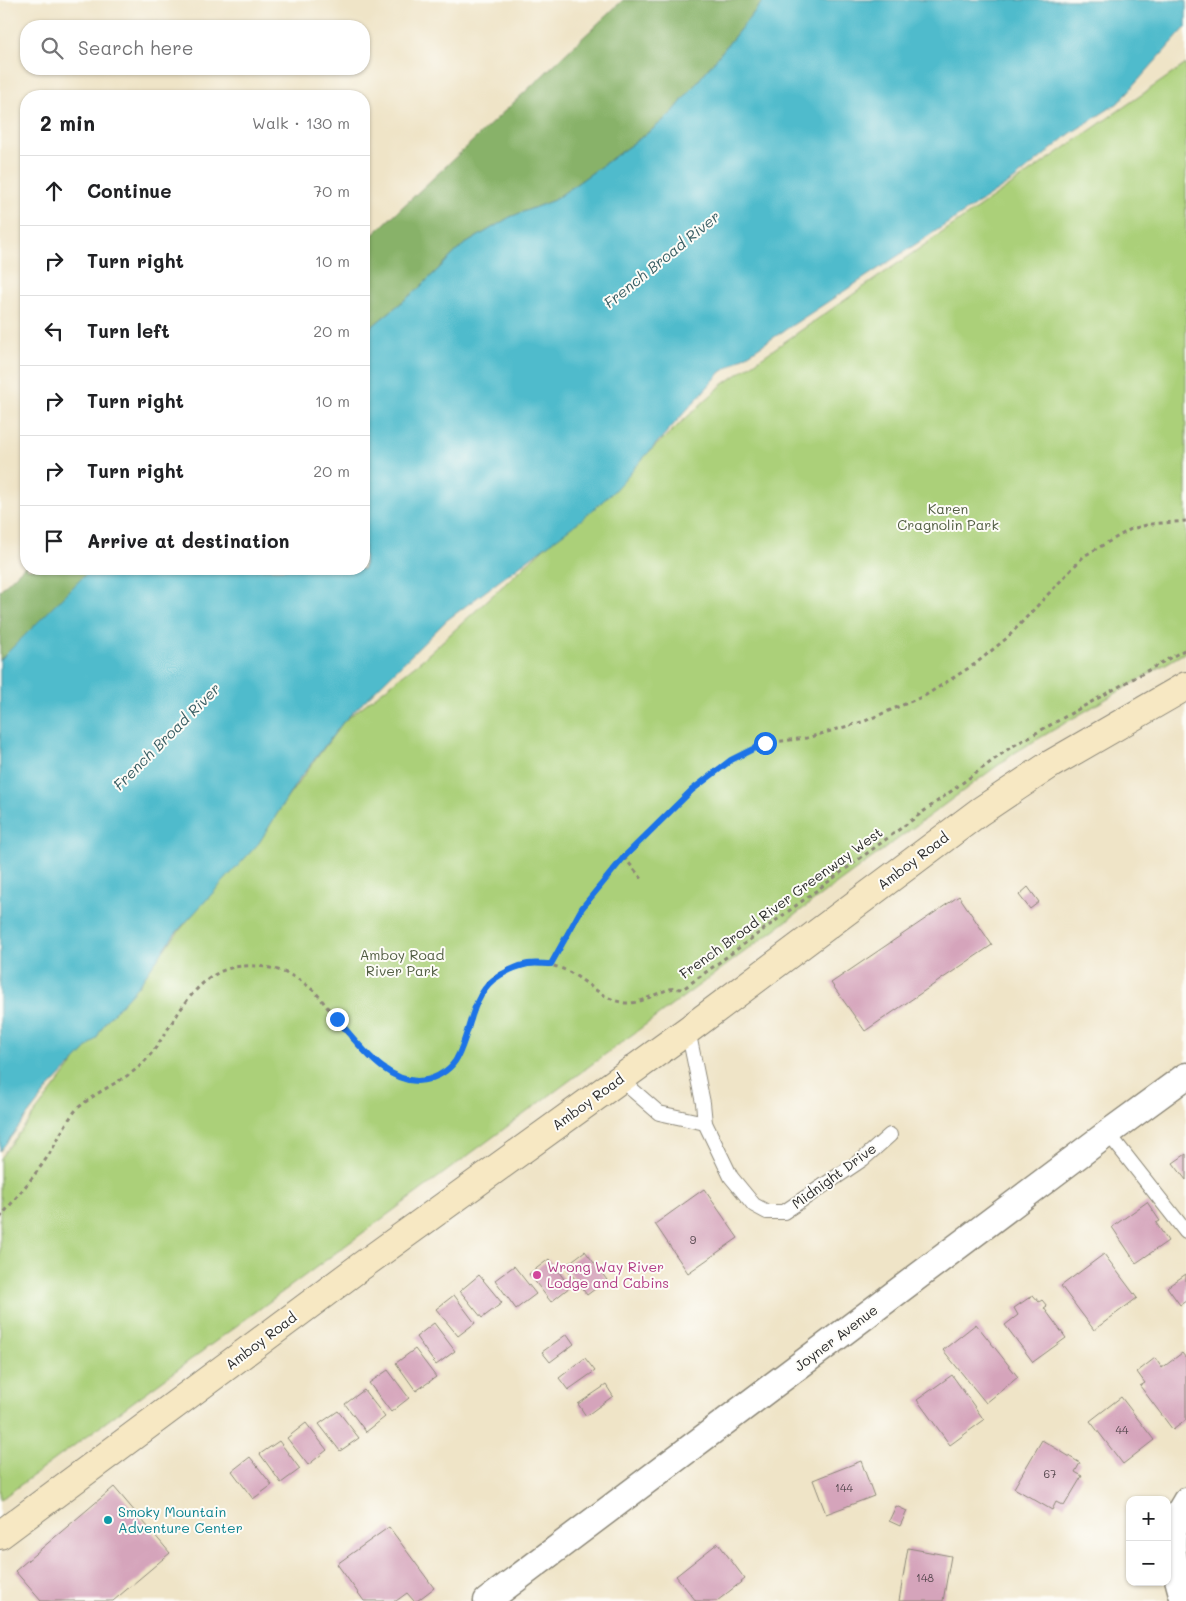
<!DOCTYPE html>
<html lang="en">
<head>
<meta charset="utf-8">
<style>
	:root { --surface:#fff; --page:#f2f2f2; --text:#202124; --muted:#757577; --line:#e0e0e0 }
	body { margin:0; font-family:Mali,sans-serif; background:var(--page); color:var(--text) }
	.controls { position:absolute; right:15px; bottom:15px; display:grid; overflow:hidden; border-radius:10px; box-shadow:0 1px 4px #0004 }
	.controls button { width:45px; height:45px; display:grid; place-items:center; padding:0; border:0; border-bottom:1px solid var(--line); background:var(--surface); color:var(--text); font:25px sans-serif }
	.stop { position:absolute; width:15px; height:15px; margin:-11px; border:4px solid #1a73e8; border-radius:50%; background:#fff }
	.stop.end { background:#1a73e8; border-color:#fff; box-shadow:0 1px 5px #0008 }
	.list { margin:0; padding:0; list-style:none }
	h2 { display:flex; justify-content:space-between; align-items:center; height:65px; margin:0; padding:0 20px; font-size:21px }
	h2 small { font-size:16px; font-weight:400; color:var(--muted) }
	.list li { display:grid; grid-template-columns:32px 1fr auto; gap:15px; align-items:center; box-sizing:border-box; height:70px; padding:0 20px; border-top:1px solid var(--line) }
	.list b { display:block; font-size:19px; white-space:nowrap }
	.list em { font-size:16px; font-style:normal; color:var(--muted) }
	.icon { flex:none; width:28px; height:28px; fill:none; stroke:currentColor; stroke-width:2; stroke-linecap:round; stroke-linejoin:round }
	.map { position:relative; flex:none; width:1186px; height:1601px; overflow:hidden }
	.search { position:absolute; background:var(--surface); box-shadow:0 1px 4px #0004; left:20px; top:20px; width:350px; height:55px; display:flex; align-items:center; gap:12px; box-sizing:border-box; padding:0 18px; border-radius:20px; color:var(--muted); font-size:19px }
	.panel { position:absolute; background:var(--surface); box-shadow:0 1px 4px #0004; left:20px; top:90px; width:350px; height:485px; border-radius:20px }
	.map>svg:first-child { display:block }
	.green { fill:#abd079; stroke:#6b7e52 }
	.forest { fill:#88b269; stroke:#5a6e4a }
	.water { fill:#50bbcc; stroke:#3e737c }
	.building { fill:#d5a4bb }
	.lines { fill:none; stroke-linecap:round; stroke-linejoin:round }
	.service-casing { stroke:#8d8879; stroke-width:16 }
	.minor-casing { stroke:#8d8879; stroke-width:29 }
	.secondary-casing { stroke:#8d8879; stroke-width:30 }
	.path { stroke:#8d8879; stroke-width:3; stroke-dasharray:4 4; stroke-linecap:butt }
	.service { stroke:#fff; stroke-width:14 }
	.minor { stroke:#fff; stroke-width:26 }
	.secondary { stroke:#f7e8c3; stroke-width:28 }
	.route { stroke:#1a73e8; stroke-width:6 }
	.hotel-dot { fill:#d1479c; stroke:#fdfcf7; stroke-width:2 }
	.culture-dot { fill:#0f9aa8; stroke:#fdfcf7; stroke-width:2 }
	.labels { text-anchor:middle; stroke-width:4; stroke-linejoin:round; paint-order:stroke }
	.number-label { font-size:11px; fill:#56494f }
	.park-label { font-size:14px; fill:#515d42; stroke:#fdfcf7 }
	.street-label { font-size:14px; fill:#2b2b2b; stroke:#fdfcf7 }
	.hotel-label { font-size:14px; fill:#b23c85; stroke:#fdfcf7; text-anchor:start }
	.culture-label { font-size:14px; fill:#0d838f; stroke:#fdfcf7; text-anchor:start }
	.water-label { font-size:15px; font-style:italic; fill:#385d63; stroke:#fdfcf7 }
</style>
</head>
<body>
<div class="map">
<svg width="1186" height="1601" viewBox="0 0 1186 1601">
	<rect width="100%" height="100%" fill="#fdfcf7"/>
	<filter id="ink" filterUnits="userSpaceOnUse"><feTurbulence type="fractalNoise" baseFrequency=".02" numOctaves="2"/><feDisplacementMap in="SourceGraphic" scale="10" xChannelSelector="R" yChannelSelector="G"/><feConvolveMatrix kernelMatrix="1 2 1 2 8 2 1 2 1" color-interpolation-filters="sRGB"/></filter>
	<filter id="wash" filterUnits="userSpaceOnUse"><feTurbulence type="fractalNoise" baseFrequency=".0096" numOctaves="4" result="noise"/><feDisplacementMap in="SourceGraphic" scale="20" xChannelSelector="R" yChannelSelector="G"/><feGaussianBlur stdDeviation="1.12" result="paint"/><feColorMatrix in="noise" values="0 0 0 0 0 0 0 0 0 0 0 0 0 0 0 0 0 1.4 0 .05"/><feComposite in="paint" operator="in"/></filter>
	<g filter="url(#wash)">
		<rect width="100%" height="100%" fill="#efe4c7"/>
		<polygon class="green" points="1186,64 1186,652 1016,752 0,1500 0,1158 106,1021 287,798 344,721 423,659 722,385"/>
		<g class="forest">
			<polygon points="623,0 764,0 672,113 653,129 554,200 510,217 462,246 418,289 364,333 364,243"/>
			<polygon points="26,565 26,569 91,569 0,660 0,590"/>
		</g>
		<polygon class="water" points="764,0 1186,0 1186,27 1118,103 1071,133 1015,179 721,372 612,493 581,520 447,620 344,721 297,782 259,843 174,935 138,986 106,1021 96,1039 48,1089 0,1151 0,660 91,569 364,569 364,333 418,289 462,246 510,217 554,200 653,129 672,113"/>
		<g id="blocks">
			<g class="building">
				<polygon points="1028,887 1039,902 1030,909 1019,895"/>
				<polygon points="959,896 992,945 865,1031 831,983"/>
				<polygon points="1186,1154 1186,1180 1173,1163"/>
				<polygon points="704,1189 738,1238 688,1273 655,1224"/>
				<polygon points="1147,1202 1160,1221 1156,1223 1168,1241 1136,1263 1112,1227"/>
				<polygon points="585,1251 607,1280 587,1295 565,1266"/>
				<polygon points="1104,1254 1137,1298 1094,1330 1061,1286"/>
				<polygon points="549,1259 570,1287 551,1302 529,1274"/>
				<polygon points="514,1266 536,1294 516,1309 495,1280"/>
				<polygon points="1186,1274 1186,1301 1180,1305 1167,1287"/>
				<polygon points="479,1275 502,1303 482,1318 460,1291"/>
				<polygon points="454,1295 475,1323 458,1336 436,1309"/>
				<polygon points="1033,1295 1039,1302 1042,1300 1047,1306 1044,1308 1066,1338 1033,1362 1005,1325 1018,1315 1014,1308"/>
				<polygon points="434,1323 455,1351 436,1365 416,1337"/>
				<polygon points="976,1324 1018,1377 986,1403 943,1350"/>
				<polygon points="567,1334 574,1344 550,1362 542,1352"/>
				<polygon points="415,1349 436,1377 416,1391 396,1363"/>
				<polygon points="1182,1353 1186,1358 1186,1420 1173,1430 1140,1386 1145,1383 1137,1372 1155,1358 1162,1368"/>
				<polygon points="585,1358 595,1371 568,1390 559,1378"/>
				<polygon points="388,1370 409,1398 391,1412 369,1383"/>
				<polygon points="952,1375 984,1420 950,1445 917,1400"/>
				<polygon points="606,1385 613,1396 586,1416 578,1404"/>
				<polygon points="364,1390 385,1417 366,1432 345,1404"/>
				<polygon points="1121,1397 1154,1440 1123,1464 1090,1421"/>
				<polygon points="338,1411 359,1438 340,1451 319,1424"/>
				<polygon points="306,1423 327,1450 308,1465 287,1438"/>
				<polygon points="1042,1440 1080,1463 1075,1472 1082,1476 1064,1506 1056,1502 1052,1510 1014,1488"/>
				<polygon points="279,1441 300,1469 281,1483 260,1454"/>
				<polygon points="250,1457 272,1485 253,1499 232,1471"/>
				<polygon points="861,1461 874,1496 826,1514 813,1480"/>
				<polygon points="114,1487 170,1553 113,1601 41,1601 15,1571"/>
				<polygon points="896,1506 907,1511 900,1526 889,1521"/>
				<polygon points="389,1527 434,1588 417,1601 414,1601 407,1593 396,1601 364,1601 337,1564"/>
				<polygon points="718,1543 745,1579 717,1601 696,1601 676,1576"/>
				<polygon points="908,1548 951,1556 943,1601 899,1601"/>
			</g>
		</g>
	</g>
	<g filter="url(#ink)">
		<use href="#blocks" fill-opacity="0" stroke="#8d8879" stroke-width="1"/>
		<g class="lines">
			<g class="service-casing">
				<g id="service">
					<polyline points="620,1079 659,1113 705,1123 703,1103 688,1030"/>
					<polyline points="705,1123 731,1177 754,1205 767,1212 784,1212 863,1159 890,1135"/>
					<polyline points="1108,1133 1186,1232"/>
				</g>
			</g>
			<g class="minor-casing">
				<g id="minor">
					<polyline points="487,1601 1108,1133 1186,1076"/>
					<path d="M1184,1601C1174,1564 1163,1536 1186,1501"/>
				</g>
			</g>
			<g class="secondary-casing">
				<polyline id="secondary" points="0,1535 360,1267 688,1030 979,812 1051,764 1186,686"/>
			</g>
			<g class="path">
				<polyline points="624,857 642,879"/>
				<polyline points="551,964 582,908 624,857 692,790 731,760 765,743 807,738 865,721 926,695 975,664 1007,638 1084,556 1131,529 1151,524 1186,521"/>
				<path d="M0,1218C16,1197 34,1177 48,1156C58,1141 65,1122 77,1109C98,1089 128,1080 145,1061C173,1030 189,976 235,967C265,962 294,972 316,993C320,997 323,1002 327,1007C350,1035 385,1087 426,1080C471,1073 464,1007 492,980C500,973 515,967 525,965C530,964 534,964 539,964C579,965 593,999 626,1003C641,1004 655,993 670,989C674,988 679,989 683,989L1011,747L1186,649"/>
			</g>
			<use href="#service" class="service"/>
			<use href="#minor" class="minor"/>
			<use href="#secondary" class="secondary"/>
		</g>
	</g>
	<g class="lines" filter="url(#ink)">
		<path class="route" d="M337,1019C359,1045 391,1091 430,1079C440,1076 452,1068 457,1058C470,1034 471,998 493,980C502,973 517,966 528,964C535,963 543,964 551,964L582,908L624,857L692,790L731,760L765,743"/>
	</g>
	<circle class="hotel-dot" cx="537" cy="1275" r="5"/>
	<circle class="culture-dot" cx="108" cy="1520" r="5"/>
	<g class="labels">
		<g class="number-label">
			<text x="693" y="1244">9</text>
			<text x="1122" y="1434">44</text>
			<text x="1050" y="1478">67</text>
			<text x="844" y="1492">144</text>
			<text x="925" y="1582">148</text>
		</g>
		<g class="park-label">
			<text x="948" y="514">Karen<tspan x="948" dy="16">Cragnolin Park</tspan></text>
			<text x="402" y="960">Amboy Road<tspan x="402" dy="16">River Park</tspan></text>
		</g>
		<g class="street-label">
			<text transform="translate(913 861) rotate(-37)" y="5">Amboy Road</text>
			<text transform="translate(781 903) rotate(-36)" y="5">French Broad River Greenway West</text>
			<text transform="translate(588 1102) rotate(-36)" y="5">Amboy Road</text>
			<text transform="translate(834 1176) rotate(-36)" y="5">Midnight Drive</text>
			<text transform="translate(836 1338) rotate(-37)" y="5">Joyner Avenue</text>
			<text transform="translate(261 1341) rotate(-37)" y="5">Amboy Road</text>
		</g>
		<g class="hotel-label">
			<text x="547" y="1272">Wrong Way River<tspan x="547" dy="16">Lodge and Cabins</tspan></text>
		</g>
		<g class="culture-label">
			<text x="118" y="1517">Smoky Mountain<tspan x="118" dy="16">Adventure Center</tspan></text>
		</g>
		<g class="water-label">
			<text transform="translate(662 260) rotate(-39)" y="5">French Broad River</text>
			<text transform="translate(167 737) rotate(-45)" y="5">French Broad River</text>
		</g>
	</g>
</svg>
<div class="controls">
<button>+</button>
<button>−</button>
</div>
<div class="stop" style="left:765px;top:743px"></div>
<div class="stop end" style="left:337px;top:1019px"></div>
<div class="search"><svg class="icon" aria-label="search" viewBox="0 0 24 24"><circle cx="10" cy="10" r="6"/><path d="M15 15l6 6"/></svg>Search here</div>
<section class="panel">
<h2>2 min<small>Walk · 130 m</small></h2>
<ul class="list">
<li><svg class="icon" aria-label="ahead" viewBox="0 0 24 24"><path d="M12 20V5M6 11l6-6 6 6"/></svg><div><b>Continue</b></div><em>70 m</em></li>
<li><svg class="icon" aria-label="right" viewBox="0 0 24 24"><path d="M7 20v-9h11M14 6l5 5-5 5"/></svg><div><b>Turn right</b></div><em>10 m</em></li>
<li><svg class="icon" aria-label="left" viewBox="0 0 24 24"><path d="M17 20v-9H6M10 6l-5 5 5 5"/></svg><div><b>Turn left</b></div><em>20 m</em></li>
<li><svg class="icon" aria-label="right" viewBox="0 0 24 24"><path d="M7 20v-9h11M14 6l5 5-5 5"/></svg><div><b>Turn right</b></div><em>10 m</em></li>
<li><svg class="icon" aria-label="right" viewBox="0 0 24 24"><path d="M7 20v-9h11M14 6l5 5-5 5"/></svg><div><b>Turn right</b></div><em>20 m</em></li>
<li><svg class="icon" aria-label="arrive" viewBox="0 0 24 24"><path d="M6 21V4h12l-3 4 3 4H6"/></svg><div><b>Arrive at destination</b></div></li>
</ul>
</section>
</div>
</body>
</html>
